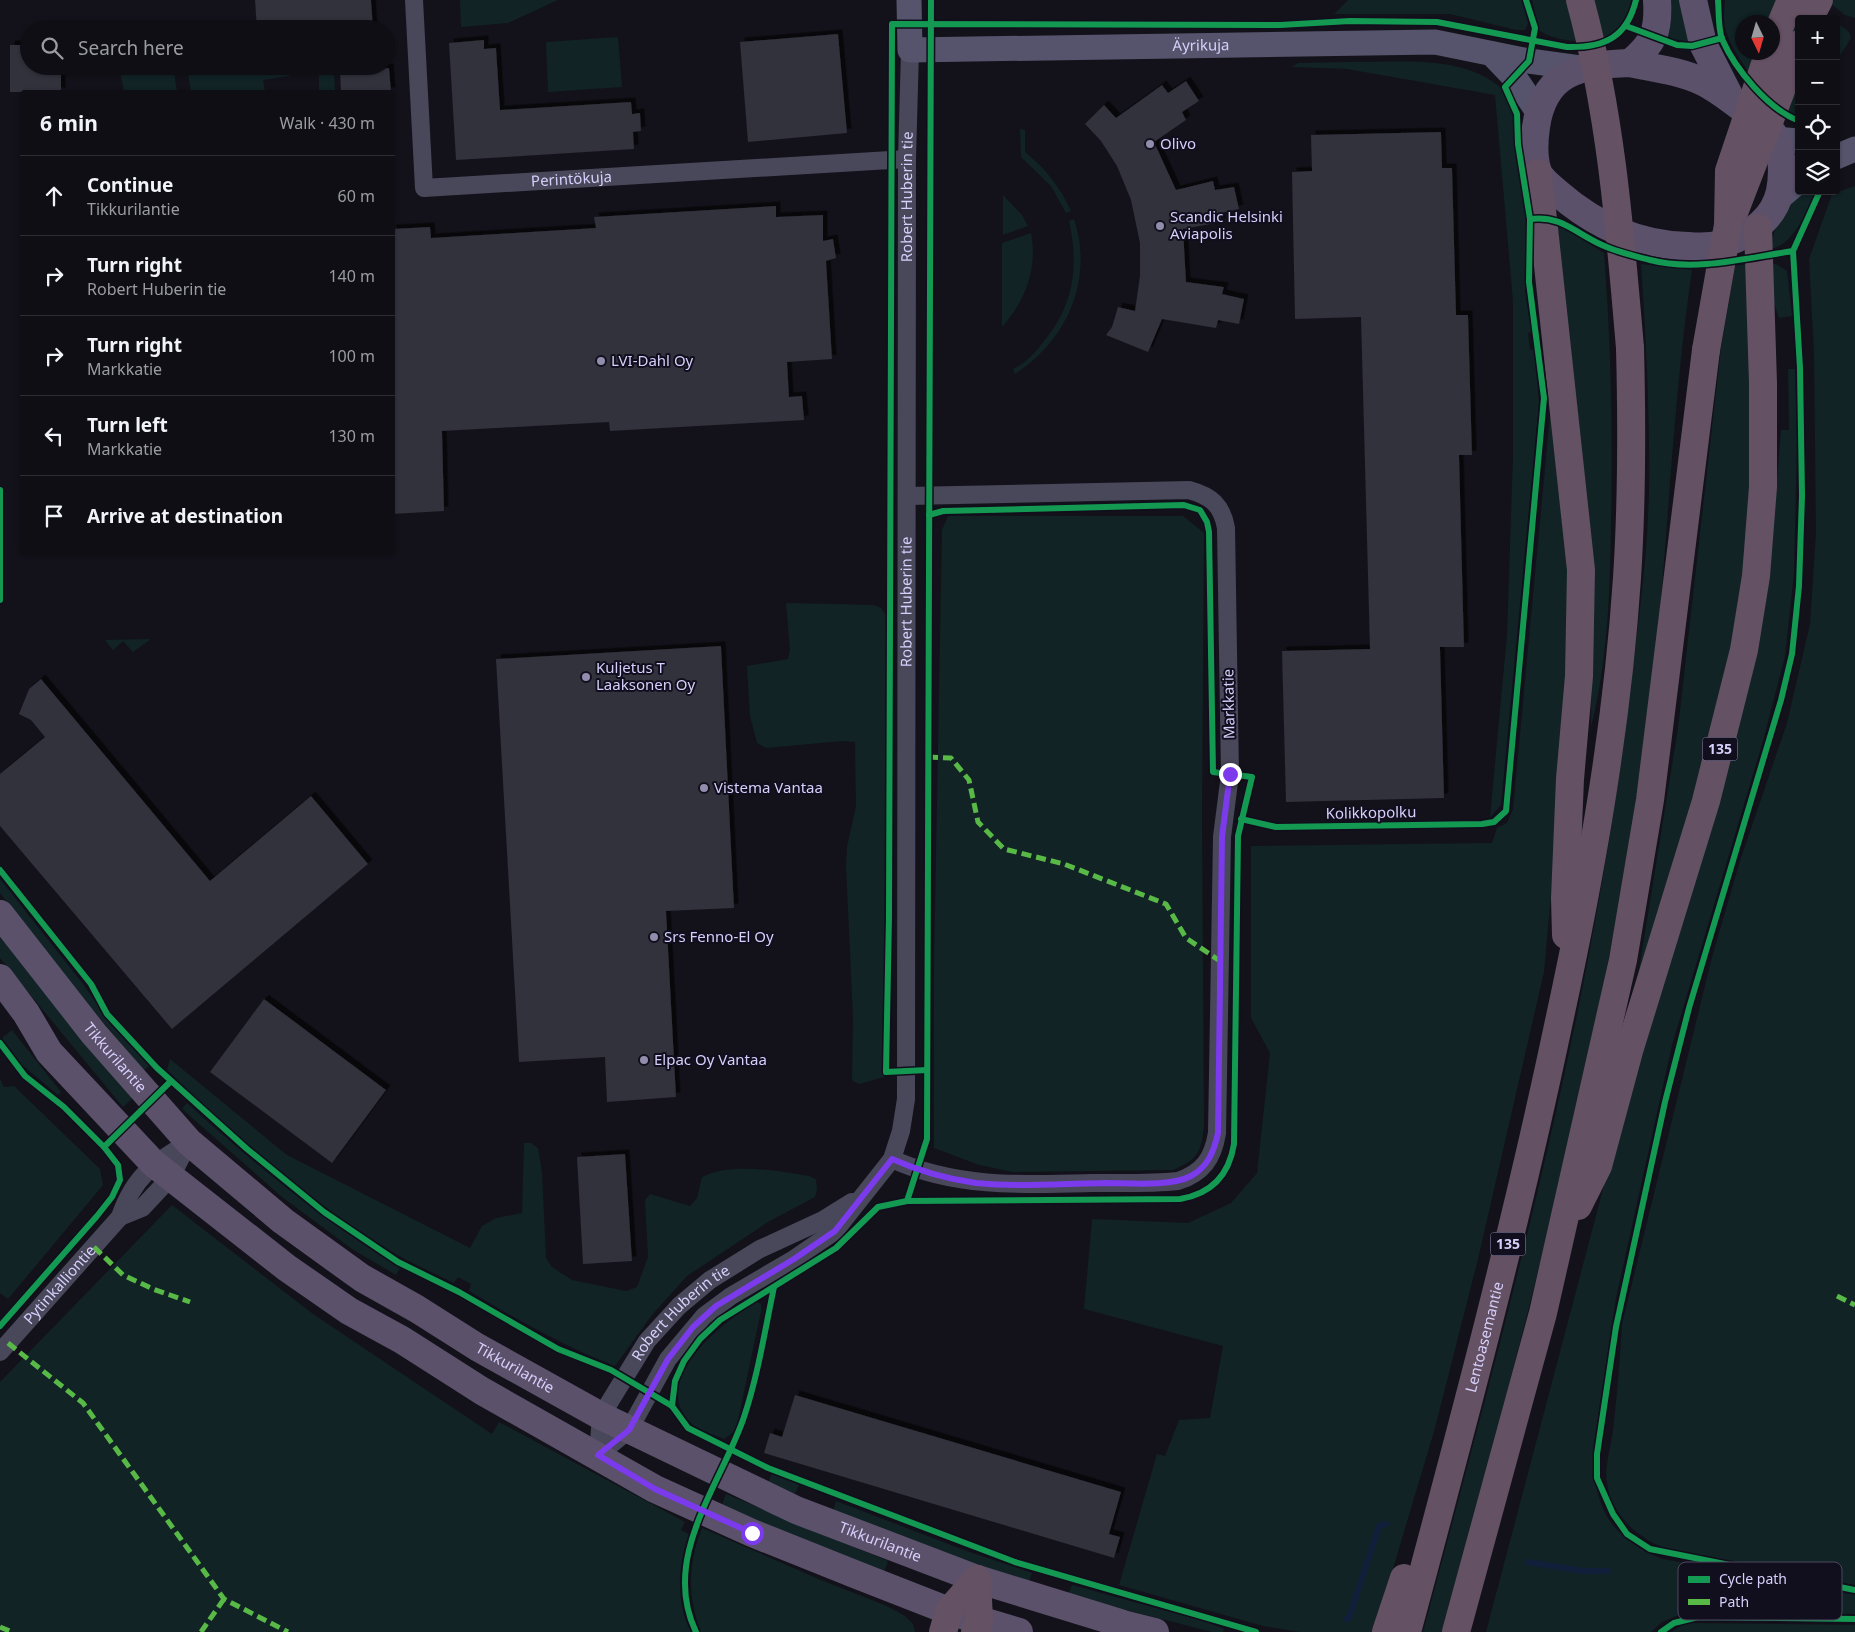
<!DOCTYPE html>
<html lang="en">
<head>
<meta charset="utf-8">
<style>
	:root { --surface:#0e0e14; --page:#17171d; --text:#f1f3f6; --muted:#9b9ca0; --line:#2e2e34 }
	body { margin:0; font-family:"Noto Sans",sans-serif; background:var(--page); color:var(--text) }
	.controls { position:absolute; right:15px; top:15px; display:grid; overflow:hidden; border-radius:5px; box-shadow:0 1px 4px #0004 }
	.controls button { width:45px; height:45px; display:grid; place-items:center; padding:0; border:0; border-bottom:1px solid var(--line); background:var(--surface); color:var(--text); font:25px sans-serif }
	.compass { position:absolute; left:1735px; top:15px; width:45px; height:45px; border-radius:50%; background:var(--surface); box-shadow:0 1px 4px #0004; rotate:175deg }
	.stop { position:absolute; width:15px; height:15px; margin:-11px; border:4px solid #7c3aed; border-radius:50%; background:#fff }
	.stop.end { background:#7c3aed; border-color:#fff; box-shadow:0 1px 5px #0008 }
	.list { margin:0; padding:0; list-style:none }
	h2 { display:flex; justify-content:space-between; align-items:center; height:65px; margin:0; padding:0 20px; font-size:21px }
	h2 small { font-size:16px; font-weight:400; color:var(--muted) }
	.list li { display:grid; grid-template-columns:32px 1fr auto; gap:15px; align-items:center; box-sizing:border-box; height:80px; padding:0 20px; border-top:1px solid var(--line) }
	.list b { display:block; font-size:19px; white-space:nowrap }
	.list p { margin:0; font-size:16px; white-space:nowrap; color:var(--muted) }
	.list em { font-size:16px; font-style:normal; color:var(--muted) }
	.icon { flex:none; width:28px; height:28px; fill:none; stroke:currentColor; stroke-width:2; stroke-linecap:round; stroke-linejoin:round }
	.map { position:relative; flex:none; width:1855px; height:1632px; overflow:hidden }
	.search { position:absolute; background:var(--surface); box-shadow:0 1px 4px #0004; left:20px; top:20px; width:375px; height:55px; display:flex; align-items:center; gap:12px; box-sizing:border-box; padding:0 18px; border-radius:28px; color:var(--muted); font-size:19px }
	.panel { position:absolute; background:var(--surface); box-shadow:0 1px 4px #0004; left:20px; top:90px; width:375px; height:465px; border-radius:5px }
	.map>svg:first-child { display:block }
	.green { fill:#112325; fill-rule:evenodd }
	.lines { fill:none; stroke-linecap:round; stroke-linejoin:round }
	.stream { stroke:#111f3b; stroke-width:6 }
	.building { fill:#32303c; filter:url(#shadow) }
	.street { stroke:#49475a; stroke-width:18 }
	.secondary { stroke:#56546c; stroke-width:25 }
	.primary { stroke:#5c516b; stroke-width:28 }
	.highway { stroke:#655164; stroke-width:28 }
	.highway-bridge { stroke:#655164; stroke-width:28 }
	.quiet { stroke:#58b947; stroke-width:5; stroke-dasharray:10 5; stroke-linecap:butt }
	.cycleway-casing { stroke:#110e1d; stroke-width:9 }
	.cycleway { stroke:#139951; stroke-width:6 }
	.route { stroke:#7c3aed; stroke-width:6 }
	.poi-dot { fill:#928dac; stroke:#110e1d; stroke-width:2 }
	.labels { text-anchor:middle; stroke-width:4; stroke-linejoin:round; paint-order:stroke }
	.shield { fill:#110e1d; stroke:#9b95b8; stroke-width:1 }
	.shield-label { font-size:14px; font-weight:bold; fill:#d6cffb }
	.street-label { font-size:15px; fill:#d6cffb; stroke:#110e1d }
	.poi-label { font-size:15px; fill:#d6cffb; stroke:#110e1d; text-anchor:start }
	.key { fill:#110e1d; stroke:#4c4860; stroke-width:1 }
	.key-label { font-size:14px; fill:#d6cffb }
</style>
</head>
<body>
<div class="map">
<svg width="1855" height="1632" viewBox="0 0 1855 1632">
	<defs>
		<filter id="shadow"><feDropShadow dx="4.5" dy="-4.5" stdDeviation="0" flood-color="#0009"/></filter>
	</defs>
	<rect width="100%" height="100%" fill="#13121a"/>
	<g class="green">
		<polygon points="460,0 558,0 508,23 461,27"/>
		<polygon points="1348,0 1522,0 1528,24 1525,30 1516,30 1450,14 1334,14"/>
		<path d="M1532,0H1631C1630,6 1629,13 1626,19C1613,46 1560,46 1539,30Z"/>
		<polygon points="1668,0 1684,0 1690,42 1673,39 1663,34"/>
		<path d="M1725,0H1809L1833,19H1799V116C1772,107 1734,58 1726,31C1723,21 1724,11 1725,0ZM1742,22H1772V52H1742Z"/>
		<polygon points="1834,0 1855,0 1855,18 1845,15 1831,4"/>
		<polygon points="1836,22 1849,32 1851,38 1836,62"/>
		<polygon points="618,37 622,87 548,92 546,42"/>
		<path d="M1347,62C1395,63 1462,53 1501,88C1518,103 1526,196 1527,221C1528,242 1524,262 1525,282C1525,299 1529,315 1532,332L1528,333L1530,350L1534,349L1539,402L1501,805L1490,817L1507,635L1513,457V301L1495,95L1347,69L1292,67L1298,63Z"/>
		<polygon points="119,66 173,66 177,92 124,92"/>
		<polygon points="187,66 290,66 289,76 263,80 265,92 191,92"/>
		<polygon points="334,72 335,92 319,92 319,73"/>
		<path d="M1020,129L1025,130V152C1046,169 1060,187 1071,211L1066,213L1051,186L1021,157Z"/>
		<path d="M1855,186V1585L1665,1548C1637,1538 1611,1514 1607,1483C1604,1468 1611,1446 1613,1430C1617,1395 1620,1360 1622,1324L1712,957L1740,861L1787,723L1810,624L1816,533L1814,353L1809,259L1832,194Z"/>
		<path d="M1800,191H1815C1807,211 1793,247 1769,249L1779,217Z"/>
		<polygon points="1003,195 1022,215 1028,226 1003,235"/>
		<path d="M1074,219C1094,280 1067,340 1015,374L1013,369C1026,363 1035,353 1044,341C1074,306 1079,265 1069,221Z"/>
		<path d="M1551,224L1562,227L1604,253C1611,343 1613,432 1611,523C1610,590 1608,661 1591,727L1592,627Z"/>
		<path d="M1031,233C1038,269 1025,301 1002,327V243Z"/>
		<polygon points="1766,263 1776,264 1787,271 1792,316 1779,318 1769,288"/>
		<path d="M1641,264L1692,270C1668,433 1667,599 1643,762C1599,1057 1520,1344 1444,1632H1423C1505,1326 1591,1019 1628,704C1637,633 1648,559 1649,488C1650,413 1646,338 1641,264Z"/>
		<polygon points="1748,264 1754,309 1751,554 1711,746 1637,982 1678,728 1721,348 1735,266"/>
		<path d="M1788,369H1795L1797,439L1794,573L1785,656L1763,741L1672,1045L1616,1298L1593,1450C1594,1507 1609,1538 1663,1559L1855,1595V1614L1686,1612L1662,1622L1651,1632H1486L1771,553L1781,430H1789Z"/>
		<polygon points="1551,404 1570,592 1564,752 1544,972 1478,1259 1435,1428 1374,1632 1300,1632 1263,1626 1119,1585 1157,1454 1165,1456 1179,1420 1210,1418 1223,1346 1084,1309 1092,1219 1188,1223 1231,1203 1257,1173 1270,1053 1251,1018 1251,846 1492,843 1497,828 1507,823 1513,809"/>
		<path d="M948,516H1183L1204,533L1202,815L1204,1125C1201,1152 1199,1159 1173,1170L1013,1172L979,1165L934,1148V966L942,530Z"/>
		<polygon points="786,603 874,605 881,608 886,615 884,1077 859,1084 853,1081 852,1078 853,1017 846,867 847,847 856,806 855,742 842,741 766,748 757,743 750,716 747,666 788,659 790,650"/>
		<polygon points="151,639 133,652 123,641 113,650 105,640"/>
		<polygon points="0,879 83,984 111,1025 149,1066 144,1070 89,1006 0,893"/>
		<polygon points="0,935 134,1097 123,1107 0,958"/>
		<polygon points="12,1030 61,1092 58,1095 20,1063 2,1038"/>
		<path d="M170,1059L287,1155L470,1248L482,1226L496,1218L522,1213L524,1143H531L538,1148L542,1172L546,1258L552,1267L572,1280L626,1291L637,1287L648,1257L645,1200L650,1194L690,1206L697,1198L702,1177C730,1162 778,1171 809,1176L816,1179L817,1189L815,1197L768,1222L687,1276L652,1315L615,1366C563,1346 516,1319 469,1291L471,1284L458,1277L454,1283C430,1271 405,1261 383,1246C304,1197 233,1134 167,1070Z"/>
		<polygon points="0,1079 4,1087 14,1086 100,1169 103,1185 8,1299 0,1293"/>
		<path d="M187,1103C254,1164 323,1220 400,1268L396,1275L352,1249L282,1197L182,1109Z"/>
		<path d="M172,1205L313,1314L492,1434L499,1422L685,1522L681,1530L689,1534C678,1566 675,1601 691,1632H0V1382Z"/>
		<path d="M757,1302L761,1304V1311L736,1430L724,1439C711,1433 693,1429 685,1416C656,1374 725,1320 757,1302Z"/>
		<polygon points="772,1473 799,1485 795,1494 768,1482"/>
		<polygon points="726,1494 888,1561 883,1575 721,1507"/>
		<polygon points="836,1501 964,1550 1032,1573 1029,1582 951,1556 833,1511"/>
		<path d="M702,1528L821,1580L887,1606L905,1616L913,1624L915,1632H701C687,1596 688,1564 702,1528Z"/>
		<polygon points="1072,1585 1207,1622 1224,1629 1223,1632 1212,1632 1068,1595"/>
		<polygon points="1686,1623 1855,1625 1855,1632 1671,1632"/>
	</g>
	<g class="lines">
		<g class="stream">
			<polyline points="1528,1562 1583,1571 1608,1571"/>
			<polyline points="1346,1619 1349,1618 1379,1526 1386,1524"/>
		</g>
	</g>
	<g class="building">
		<polygon points="255,0 371,0 373,29 257,29"/>
		<polygon points="838,34 847,133 748,142 740,42"/>
		<polygon points="484,40 484,49 496,48 500,110 631,102 632,114 640,113 641,131 633,132 634,149 456,160 449,43"/>
		<polygon points="10,45 29,45 29,66 61,66 61,92 10,92"/>
		<polygon points="389,68 391,92 341,92 340,71"/>
		<polygon points="1186,81 1199,101 1182,112 1186,120 1154,142 1176,190 1213,181 1215,190 1234,187 1239,209 1221,213 1221,222 1183,229 1186,282 1224,287 1222,294 1244,299 1239,324 1218,320 1216,328 1162,319 1148,352 1106,335 1112,327 1118,307 1135,311 1140,276 1140,243 1131,200 1117,166 1101,141 1085,124 1104,105 1116,118 1162,85 1168,93"/>
		<polygon points="1441,132 1442,168 1452,168 1456,315 1468,315 1472,455 1459,455 1464,647 1440,647 1444,798 1286,802 1282,651 1370,649 1361,317 1295,319 1292,172 1312,171 1311,135"/>
		<polygon points="776,206 776,217 823,215 823,241 833,239 836,258 826,261 832,359 787,362 789,397 802,396 804,420 610,431 609,422 442,431 444,511 392,514 392,229 430,227 431,238 596,228 594,217"/>
		<polygon points="721,646 734,908 666,911 676,1097 607,1102 605,1057 519,1062 496,659"/>
		<polygon points="41,679 210,881 311,796 368,864 172,1029 0,826 0,774 45,737 31,720 19,714 29,689"/>
		<polygon points="264,999 386,1090 332,1163 210,1072"/>
		<polygon points="625,1154 632,1261 583,1264 577,1157"/>
		<polygon points="795,1395 1121,1492 1109,1534 1120,1537 1114,1558 764,1453 770,1433 782,1437"/>
	</g>
	<g class="lines">
		<g class="street">
			<path id="s1" d="M414,0L424,188L907,159"/>
			<path d="M892,1159C955,1188 1023,1185 1091,1183C1120,1183 1149,1184 1178,1181C1203,1173 1213,1158 1217,1133L1222,837L1230,774L1226,528C1222,505 1211,496 1189,490L908,496"/>
			<polyline points="120,1217 142,1208 171,1177 189,1142"/>
			<path id="s2" d="M0,1352L120,1217C134,1176 154,1163 189,1142"/>
			<path id="s3" d="M598,1455L629,1430L668,1359L704,1316L731,1296L794,1259L835,1231L892,1159L901,1131L906,1099L907,159L910,50"/>
			<path id="s4" d="M598,1455L601,1416L647,1341L679,1306L710,1280L760,1249L823,1220L852,1202"/>
		</g>
		<g class="secondary">
			<path id="s5" d="M909,0L910,50L1435,42L1529,61L1580,68"/>
			<polyline points="1492,54 1515,78 1538,112"/>
			<polyline points="1776,139 1799,141"/>
			<polyline points="1836,157 1855,149"/>
			<polyline points="1779,198 1799,181"/>
		</g>
		<g class="primary">
			<polyline points="1693,0 1703,44 1730,97"/>
			<path d="M1630,63C1653,68 1681,71 1703,82C1721,91 1736,104 1752,116C1761,122 1772,129 1776,139C1783,154 1783,176 1780,191C1774,220 1748,236 1722,244C1711,247 1699,247 1688,246C1638,245 1596,226 1558,193C1552,188 1541,179 1538,172C1533,158 1534,141 1536,127C1544,71 1580,65 1630,63Z"/>
			<path d="M1630,63C1654,43 1659,31 1657,0"/>
			<path id="s6" d="M0,914L94,1034L189,1142L283,1221L362,1278L417,1309L477,1347L601,1416L796,1510L977,1579L1123,1624L1155,1632"/>
			<polyline points="0,978 26,1013 49,1052 153,1163 287,1268 349,1311 402,1340 482,1391 655,1489 752,1533 857,1575 949,1611 1019,1632"/>
		</g>
		<g class="highway">
			<polyline points="1809,19 1819,0"/>
			<polyline points="1772,45 1791,0"/>
			<polyline points="1538,173 1581,570 1579,676 1570,779 1565,898 1566,935"/>
			<polyline points="1578,1206 1598,1166 1629,1051 1706,801 1744,650 1756,576 1763,487 1763,383 1758,228"/>
			<polyline points="943,1632 949,1611 977,1579"/>
			<polyline points="975,1632 979,1620 977,1579"/>
			<polyline points="1386,1632 1404,1578"/>
			<path id="s7" d="M1407,1632C1461,1431 1515,1230 1558,1026C1590,879 1617,729 1627,578C1632,501 1632,425 1630,348"/>
			<polyline points="1456,1632 1543,1313 1623,960 1650,800 1706,350"/>
		</g>
		<g class="highway-bridge">
			<path d="M1580,0C1611,114 1620,231 1630,348"/>
			<polyline points="1735,210 1799,44"/>
			<polyline points="1706,350 1728,225 1729,171 1769,52"/>
		</g>
		<g class="quiet">
			<polyline points="928,757 951,758 969,780 978,822 1004,849 1064,864 1166,904 1186,938 1220,961"/>
			<polyline points="94,1247 123,1275 153,1289 190,1302"/>
			<polyline points="1837,1296 1855,1305"/>
			<polyline points="8,1343 83,1403 224,1599 288,1632"/>
			<polyline points="0,1627 12,1632"/>
			<polyline points="201,1632 224,1599"/>
		</g>
		<g class="cycleway-casing">
			<g id="cycleway">
				<path d="M1718,0C1719,12 1718,28 1722,39C1735,69 1768,109 1799,121"/>
				<polyline points="1626,26 1677,45 1692,46 1722,38"/>
				<polyline points="1820,191 1793,251 1800,368 1802,496 1799,586 1792,654 1781,700 1689,1008 1665,1102 1616,1327 1597,1454 1597,1478 1613,1514 1627,1534 1650,1549 1855,1590"/>
				<path d="M1530,219C1561,215 1575,233 1602,245C1617,252 1634,256 1650,260C1696,272 1746,258 1793,251"/>
				<polyline points="0,490 0,600"/>
				<polyline points="1241,819 1276,827 1482,824 1494,822 1506,811 1544,398 1529,282 1530,219 1518,144 1517,114 1505,87 1529,61 1535,28 1526,0"/>
				<polyline points="0,870 91,984 107,1014 157,1068 247,1149 324,1212 398,1262 459,1292 558,1349 611,1370 672,1406 688,1428 768,1468 1015,1562 1256,1632"/>
				<polyline points="0,1043 25,1076 64,1107 104,1147 118,1165 120,1180 112,1197 97,1216 0,1326"/>
				<path d="M927,1070L886,1072L889,917L892,24L1280,25L1350,21L1437,22L1567,47C1605,48 1627,37 1636,0"/>
				<polyline points="104,1147 171,1081"/>
				<path d="M907,1201L1180,1199C1211,1194 1229,1175 1234,1144L1238,836L1252,777L1213,772L1209,532L1207,522L1200,510L1184,505L943,511L929,515"/>
				<polyline points="672,1406 675,1381 684,1361 700,1339 720,1320 836,1248 878,1207 907,1201 927,1139 931,0"/>
				<path d="M696,1632C660,1557 721,1485 744,1417C758,1375 765,1330 774,1287"/>
				<polyline points="1661,1632 1674,1623 1698,1617 1855,1619"/>
			</g>
		</g>
		<use href="#cycleway" class="cycleway"/>
	</g>
	<g class="lines">
		<path class="route" d="M752,1533L655,1489L598,1455L629,1430L668,1359L693,1327L716,1306L794,1259L835,1231L892,1159C919,1171 947,1179 976,1183C1018,1187 1062,1184 1105,1183C1129,1183 1170,1187 1191,1176C1208,1167 1214,1151 1218,1133L1222,837L1230,774"/>
	</g>
	<g class="poi-dot">
		<circle cx="1150" cy="144" r="5"/>
		<circle cx="1160" cy="226" r="5"/>
		<circle cx="601" cy="361" r="5"/>
		<circle cx="586" cy="677" r="5"/>
		<circle cx="704" cy="788" r="5"/>
		<circle cx="654" cy="937" r="5"/>
		<circle cx="644" cy="1060" r="5"/>
	</g>
	<g class="labels">
		<g class="shield">
			<rect x="1702.5" y="737.5" width="35" height="23" rx="4"/>
			<rect x="1490.5" y="1232.5" width="35" height="23" rx="4"/>
		</g>
		<g class="shield-label">
			<text x="1720" y="754">135</text>
			<text x="1508" y="1249">135</text>
		</g>
		<g class="street-label">
			<text dy="5" stroke="none"><textPath href="#s5" startOffset="341">Äyrikuja</textPath></text>
			<text dy="5" stroke="none"><textPath href="#s1" startOffset="336">Perintökuja</textPath></text>
			<text dy="5" stroke="none"><textPath href="#s3" startOffset="1389">Robert Huberin tie</textPath></text>
			<text dy="5" stroke="none"><textPath href="#s3" startOffset="984">Robert Huberin tie</textPath></text>
			<text transform="translate(1229 704) rotate(-91)" y="5">Markkatie</text>
			<text transform="translate(1371 813) rotate(-1)" y="5">Kolikkopolku</text>
			<text dy="5" stroke="none"><textPath href="#s6" startOffset="184">Tikkurilantie</textPath></text>
			<text dy="5" stroke="none"><textPath href="#s2" startOffset="90">Pytinkalliontie</textPath></text>
			<text dy="5" stroke="none"><textPath href="#s4" startOffset="171">Robert Huberin tie</textPath></text>
			<text dy="5" stroke="none"><textPath href="#s7" startOffset="305">Lentoasemantie</textPath></text>
			<text dy="5" stroke="none"><textPath href="#s6" startOffset="694">Tikkurilantie</textPath></text>
			<text dy="5" stroke="none"><textPath href="#s6" startOffset="1099">Tikkurilantie</textPath></text>
		</g>
		<g class="poi-label">
			<text x="1160" y="149">Olivo</text>
			<text x="1170" y="222">Scandic Helsinki<tspan x="1170" dy="17">Aviapolis</tspan></text>
			<text x="611" y="366">LVI-Dahl Oy</text>
			<text x="596" y="673">Kuljetus T<tspan x="596" dy="17">Laaksonen Oy</tspan></text>
			<text x="714" y="793">Vistema Vantaa</text>
			<text x="664" y="942">Srs Fenno-El Oy</text>
			<text x="654" y="1065">Elpac Oy Vantaa</text>
		</g>
	</g>
	<rect x="1678" y="1562" width="164" height="58" rx="8" class="key"/>
	<rect x="1688" y="1576" width="22" height="7" fill="#139951"/>
	<rect x="1688" y="1599" width="22" height="6" fill="#58b947"/>
	<g class="key-label">
		<text x="1719" y="1584">Cycle path</text>
		<text x="1719" y="1607">Path</text>
	</g>
</svg>
<div class="controls">
<button>+</button>
<button>−</button>
<button><svg class="icon" aria-label="locate" viewBox="0 0 24 24"><circle cx="12" cy="12" r="6"/><path d="M12 2v4M12 18v4M2 12h4M18 12h4"/></svg></button>
<button><svg class="icon" aria-label="layers" viewBox="0 0 24 24"><path d="M12 4l9 5-9 5-9-5zM3 14l9 5 9-5"/></svg></button>
</div>
<svg class="compass" viewBox="-18 -18 36 36"><path d="M0-13l5 13h-10z" fill="#e53935"/><path d="M0 13l5-13h-10z" fill="#9b9ca0"/></svg>
<div class="stop" style="left:752px;top:1533px"></div>
<div class="stop end" style="left:1230px;top:774px"></div>
<div class="search"><svg class="icon" aria-label="search" viewBox="0 0 24 24"><circle cx="10" cy="10" r="6"/><path d="M15 15l6 6"/></svg>Search here</div>
<section class="panel">
<h2>6 min<small>Walk · 430 m</small></h2>
<ul class="list">
<li><svg class="icon" aria-label="ahead" viewBox="0 0 24 24"><path d="M12 20V5M6 11l6-6 6 6"/></svg><div><b>Continue</b><p>Tikkurilantie</p></div><em>60 m</em></li>
<li><svg class="icon" aria-label="right" viewBox="0 0 24 24"><path d="M7 20v-9h11M14 6l5 5-5 5"/></svg><div><b>Turn right</b><p>Robert Huberin tie</p></div><em>140 m</em></li>
<li><svg class="icon" aria-label="right" viewBox="0 0 24 24"><path d="M7 20v-9h11M14 6l5 5-5 5"/></svg><div><b>Turn right</b><p>Markkatie</p></div><em>100 m</em></li>
<li><svg class="icon" aria-label="left" viewBox="0 0 24 24"><path d="M17 20v-9H6M10 6l-5 5 5 5"/></svg><div><b>Turn left</b><p>Markkatie</p></div><em>130 m</em></li>
<li><svg class="icon" aria-label="arrive" viewBox="0 0 24 24"><path d="M6 21V4h12l-3 4 3 4H6"/></svg><div><b>Arrive at destination</b></div></li>
</ul>
</section>
</div>
</body>
</html>
